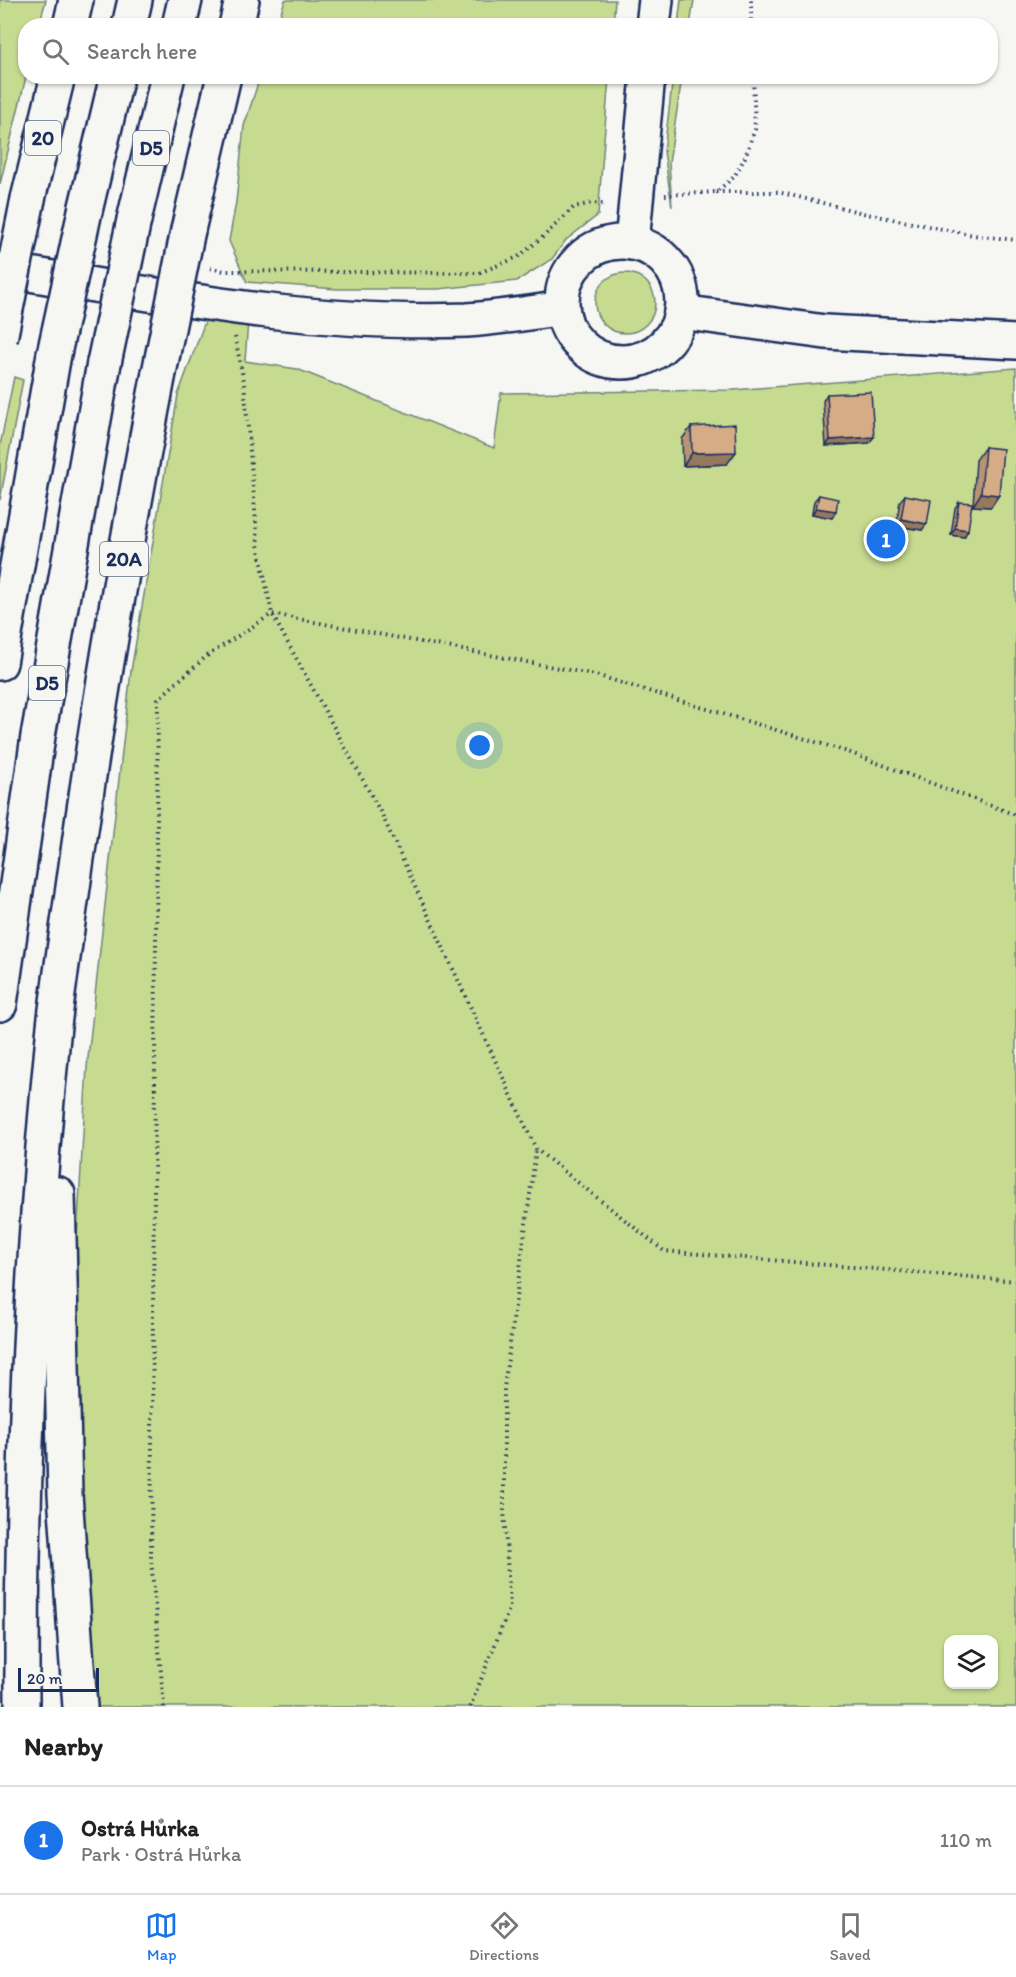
<!DOCTYPE html>
<html lang="en">
<head>
<meta charset="utf-8">
<style>
	:root { --surface:#fff; --page:#f2f2f2; --text:#222; --muted:#767676; --line:#e0e0e0; --accent:#1a73e8 }
	body { margin:0; font-family:Itim,sans-serif; background:var(--page); color:var(--text) }
	.controls { position:absolute; right:18px; bottom:18px; display:grid; overflow:hidden; border-radius:12px; box-shadow:0 2px 4px #0004 }
	.controls button { width:54px; height:54px; display:grid; place-items:center; padding:0; border:0; border-bottom:2px solid var(--line); background:var(--surface); color:var(--text); font:30px sans-serif }
	.scale { position:absolute; left:18px; bottom:15px; width:81px; box-sizing:border-box; padding-left:6px; border:3px solid #1b2f5e; border-top:0; font-size:16px; line-height:21px; white-space:nowrap; color:#1b2f5e; -webkit-text-stroke:4px #f6f6f2; paint-order:stroke }
	.you { position:absolute; left:480px; top:746px; width:21px; height:21px; margin:-15px; border:4px solid #fff; border-radius:50%; background:#1a73e8; box-shadow:0 0 0 9px #1a73e833 }
	.badge { display:grid; place-items:center; width:39px; height:39px; border-radius:50%; background:var(--accent); color:#fff; font-size:20px; font-weight:700 }
	.pin { position:absolute; translate:-50% -50%; border:3px solid #fff; box-shadow:0 2px 6px #0006 }
	.list { margin:0; padding:0; list-style:none }
	h2 { display:flex; justify-content:space-between; align-items:center; height:78px; margin:0; padding:0 24px; font-size:26px }
	h2 small { font-size:20px; font-weight:400; color:var(--muted) }
	.list li { display:grid; grid-template-columns:39px 1fr auto; gap:18px; align-items:center; box-sizing:border-box; height:108px; padding:0 24px; border-top:2px solid var(--line) }
	.list b { display:block; font-size:22px; white-space:nowrap }
	.list p { margin:0; font-size:20px; white-space:nowrap; color:var(--muted) }
	.list em { font-size:20px; font-style:normal; color:var(--muted) }
	.icon { flex:none; width:33px; height:33px; fill:none; stroke:currentColor; stroke-width:2; stroke-linecap:round; stroke-linejoin:round }
	.map { position:relative; flex:none; width:1016px; height:1707px; overflow:hidden }
	.search { position:absolute; background:var(--surface); box-shadow:0 2px 4px #0004; left:18px; right:18px; top:18px; height:66px; display:flex; align-items:center; gap:15px; box-sizing:border-box; padding:0 21px; border-radius:24px; color:var(--muted); font-size:22px }
	.sheet { height:186px; background:var(--surface) }
	nav { display:flex; justify-content:space-around; align-items:center; box-sizing:border-box; height:84px; border-top:2px solid var(--line); background:var(--surface); font-size:16px; color:var(--muted) }
	nav a { display:grid; justify-items:center; gap:3px }
	nav .on { color:var(--accent) }
	.map>svg:first-child { display:block }
	.green { fill:#c6db90; stroke:#708577; stroke-width:1.5; fill-rule:evenodd }
	.lines { fill:none; stroke-linecap:round; stroke-linejoin:round }
	.major-casing { stroke:#1b2f5e; stroke-width:38 }
	.highway-casing { stroke:#1b2f5e; stroke-width:38 }
	.path { stroke:#1b2f5e; stroke-width:4; stroke-dasharray:1.5 4.5; stroke-linecap:butt }
	.major { stroke:#f6f6f2; stroke-width:33 }
	.highway { stroke:#f6f6f2; stroke-width:33 }
	.highway-bridge-casing { stroke:#1b2f5e; stroke-width:38; stroke-linecap:butt }
	.highway-bridge { stroke:#f6f6f2; stroke-width:33 }
	.wall { fill:#b89474; stroke:#1b2f5e; stroke-width:1.5 }
	.shaded-wall { fill:#96785e; stroke:#1b2f5e; stroke-width:1.5 }
	.building { fill:#d6ac87; stroke:#1b2f5e; stroke-width:1.5 }
	.labels { text-anchor:middle; stroke-width:4.5; stroke-linejoin:round; paint-order:stroke }
	.shield { fill:#f6f6f2; stroke:#5d6b8a; stroke-width:1.5 }
	.shield-label { font-size:20px; font-weight:bold; fill:#1b2f5e }
</style>
</head>
<body>
<div class="map">
<svg width="1016" height="1707" viewBox="0 0 1016 1707">
	<rect width="100%" height="100%" fill="#f6f6f2"/>
	<filter id="ink" filterUnits="userSpaceOnUse"><feTurbulence type="fractalNoise" baseFrequency=".0167" numOctaves="2"/><feDisplacementMap in="SourceGraphic" scale="12" xChannelSelector="R" yChannelSelector="G"/><feConvolveMatrix kernelMatrix="1 2 1 2 8 2 1 2 1" color-interpolation-filters="sRGB"/></filter>
	<g filter="url(#ink)">
		<g class="green">
			<polygon points="0,0 46,0 39,25 26,26 26,77 0,184"/>
			<polygon points="285,0 615,0 613,25 277,25"/>
			<polygon points="681,0 694,0 690,25 678,25"/>
			<polygon points="260,77 609,77 598,215 566,240 552,259 517,281 438,289 337,289 247,282 229,241 236,202 244,126"/>
			<polygon points="673,77 682,77 669,163 672,207 664,151"/>
			<circle cx="625" cy="303" r="30"/>
			<path d="M207,316L248,321L245,361L297,369L494,448L501,393L733,390L1016,368V1707H91L85,1668L74,1287L87,1067L131,671L178,395ZM948,1640H994V1684H948Z"/>
			<polygon points="14,377 23,380 0,500 0,446"/>
		</g>
		<g class="lines">
			<g class="major-casing">
				<g id="major">
					<circle cx="622" cy="302" r="60"/>
					<path d="M0,269C157,295 307,326 467,320C499,318 530,313 562,308"/>
					<polyline points="681,312 825,332 1016,342"/>
				</g>
			</g>
			<g class="highway-casing">
				<g id="highway">
					<polyline points="70,26 76,0"/>
					<polyline points="129,26 135,0"/>
					<polyline points="179,26 185,0"/>
					<polyline points="236,26 242,0"/>
					<polyline points="653,26 656,0"/>
					<polyline points="28,199 58,76"/>
					<polyline points="85,211 117,76"/>
					<polyline points="134,220 168,76"/>
					<polyline points="188,230 224,76"/>
					<polyline points="632,243 648,76"/>
					<polyline points="0,663 54,354"/>
					<polyline points="0,1004 38,736 104,363"/>
					<polyline points="58,1194 65,1494 80,1707"/>
					<path d="M22,1707C21,1480 31,1253 54,1026C60,975 68,924 75,873C98,705 127,539 159,373"/>
				</g>
			</g>
			<g class="path">
				<polyline points="751,26 751,0"/>
				<polyline points="716,192 778,192 867,214 973,235 1016,240"/>
				<polyline points="665,195 716,192 734,177 745,157 755,129 753,76"/>
				<polyline points="210,268 224,271 479,273 518,257 543,237 574,207 592,203 606,204"/>
				<polyline points="235,337 244,382 258,545 272,614 382,815 536,1149 664,1251 1016,1281"/>
				<polyline points="164,1707 151,1559 158,699 207,656 272,614 596,675 848,752 1016,815"/>
				<polyline points="470,1707 510,1607 504,1510 504,1388 536,1149"/>
			</g>
			<use href="#major" class="major"/>
			<use href="#highway" class="highway"/>
			<g class="highway-bridge-casing">
				<g id="highway-bridge">
					<polyline points="0,339 28,199"/>
					<polyline points="54,354 85,211"/>
					<polyline points="104,363 134,220"/>
					<polyline points="159,373 188,230"/>
				</g>
			</g>
			<use href="#highway-bridge" class="highway-bridge"/>
		</g>
		<g class="wall">
			<polygon points="827,394 869,443 826,446 823,401"/>
			<polygon points="691,427 727,464 683,466 682,439"/>
			<polygon points="985,447 991,507 973,506 976,460"/>
			<polygon points="819,495 836,511 832,518 812,514 814,501"/>
			<polygon points="905,495 922,530 896,526 900,501"/>
			<polygon points="959,502 968,530 964,537 951,535 955,508"/>
		</g>
		<g class="shaded-wall">
			<polygon points="874,437 869,443 826,446 830,440"/>
			<polygon points="736,452 727,464 683,466 692,453"/>
			<polygon points="981,493 999,495 991,507 973,506"/>
			<polygon points="816,508 836,511 832,518 812,514"/>
			<polygon points="901,519 927,524 922,530 896,526"/>
			<polygon points="955,528 968,530 964,537 951,535"/>
		</g>
		<g class="building">
			<polygon points="871,392 874,437 830,440 827,394"/>
			<polygon points="735,424 736,452 692,453 691,427"/>
			<polygon points="985,447 1003,449 999,495 981,493"/>
			<polygon points="819,495 838,499 836,511 816,508"/>
			<polygon points="905,495 931,500 927,524 901,519"/>
			<polygon points="959,502 972,503 968,530 955,528"/>
		</g>
	</g>
	<g class="labels">
		<g class="shield">
			<rect x="25" y="121" width="36" height="34" rx="4.5"/>
			<rect x="133" y="131" width="36" height="34" rx="4.5"/>
			<rect x="100" y="542" width="48" height="34" rx="4.5"/>
			<rect x="29" y="666" width="36" height="34" rx="4.5"/>
		</g>
		<g class="shield-label">
			<text x="43" y="145">20</text>
			<text x="151" y="155">D5</text>
			<text x="124" y="566">20A</text>
			<text x="47" y="690">D5</text>
		</g>
	</g>
</svg>
<div class="controls">
<button><svg class="icon" aria-label="layers" viewBox="0 0 24 24"><path d="M12 4l9 5-9 5-9-5zM3 14l9 5 9-5"/></svg></button>
</div>
<div class="scale">20 m</div>
<div class="you"></div>
<div class="pin badge" style="left:886px;top:539px">1</div>
<div class="search"><svg class="icon" aria-label="search" viewBox="0 0 24 24"><circle cx="10" cy="10" r="6"/><path d="M15 15l6 6"/></svg>Search here</div>
</div>
<section class="sheet">
<h2>Nearby<small></small></h2>
<ul class="list">
<li><span class="badge">1</span><div><b>Ostrá Hůrka</b><p>Park · Ostrá Hůrka</p></div><em>110 m</em></li>
</ul>
</section>
<nav>
<a class="on"><svg class="icon" aria-label="map" viewBox="0 0 24 24"><path d="M3 6l6-2 6 2 6-2v14l-6 2-6-2-6 2zM9 4v14M15 6v14"/></svg>Map</a>
<a><svg class="icon" aria-label="directions" viewBox="0 0 24 24"><path d="M12 3l9 9-9 9-9-9zM9 14v-3h6M13 9l2 2-2 2"/></svg>Directions</a>
<a><svg class="icon" aria-label="saved" viewBox="0 0 24 24"><path d="M7 4h10v16l-5-4-5 4z"/></svg>Saved</a>
</nav>
</body>
</html>
